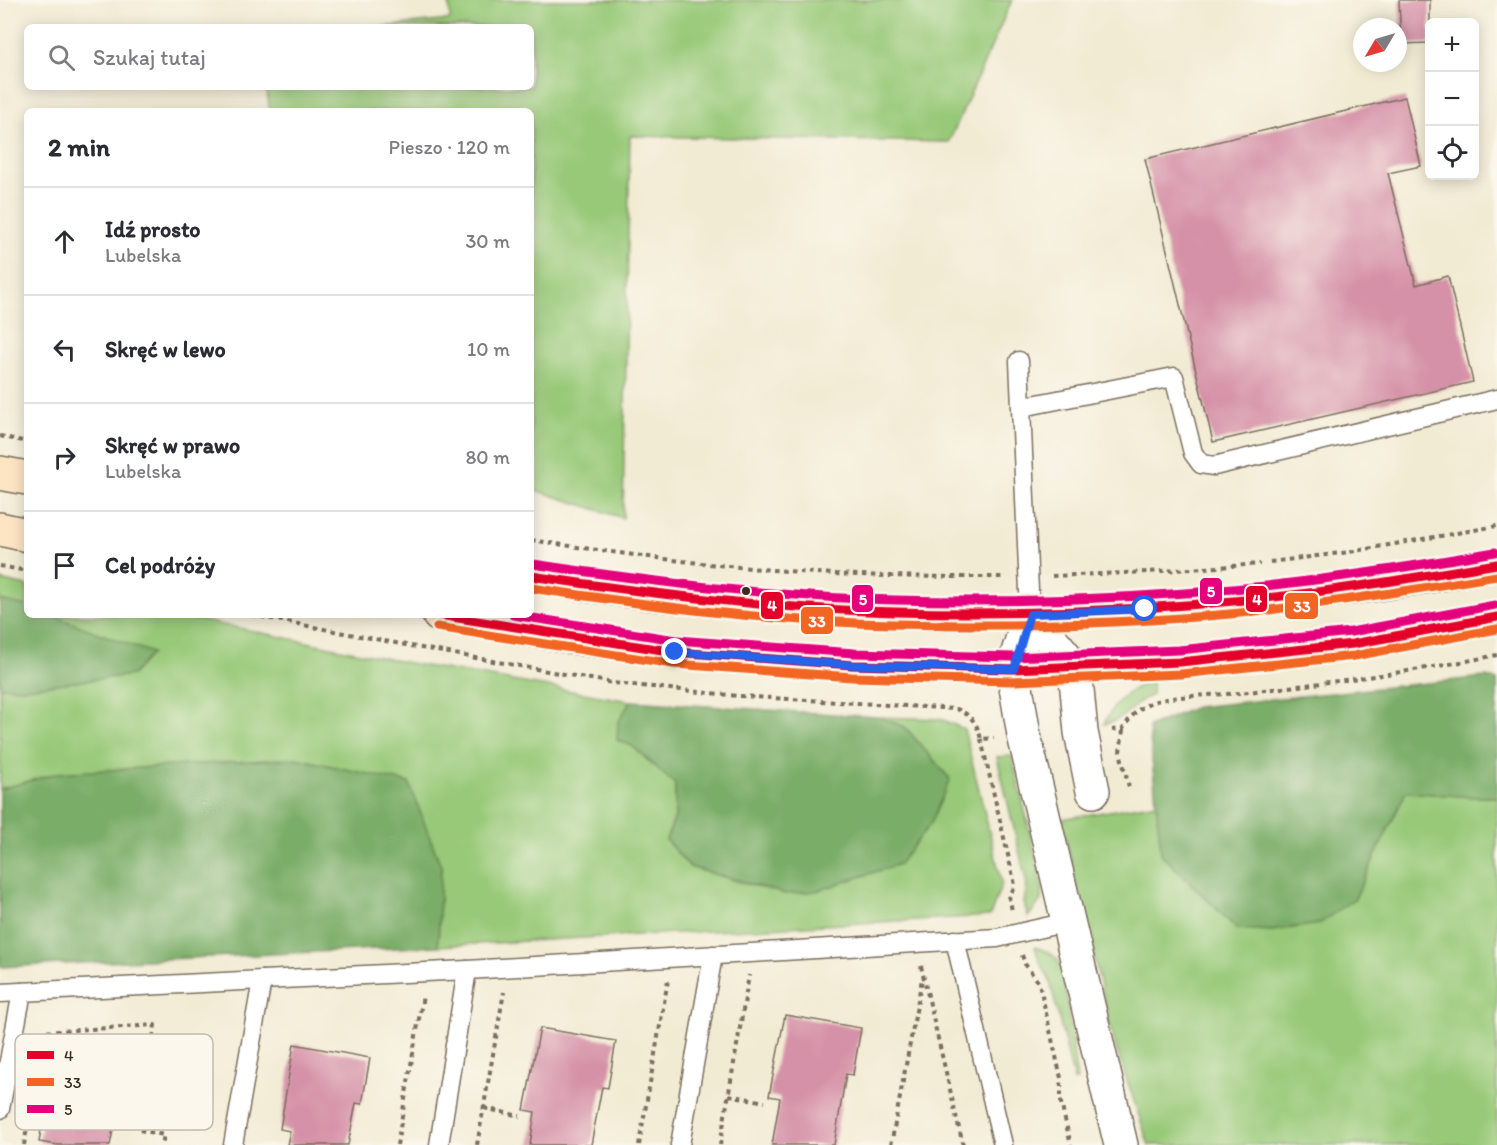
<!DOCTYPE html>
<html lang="pl">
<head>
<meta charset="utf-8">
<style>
	:root { --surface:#fff; --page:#f7f7f7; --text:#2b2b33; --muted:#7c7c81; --line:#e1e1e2 }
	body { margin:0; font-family:Itim,sans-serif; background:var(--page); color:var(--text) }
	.controls { position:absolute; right:18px; top:18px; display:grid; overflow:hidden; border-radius:9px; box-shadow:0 3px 15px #0003 }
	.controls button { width:54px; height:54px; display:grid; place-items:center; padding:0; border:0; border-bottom:2px solid var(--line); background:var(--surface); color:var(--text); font:30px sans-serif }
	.compass { position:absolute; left:1353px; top:18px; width:54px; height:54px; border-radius:50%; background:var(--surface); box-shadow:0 3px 15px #0003; rotate:232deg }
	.stop { position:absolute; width:18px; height:18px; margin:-14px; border:4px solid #2563eb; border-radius:50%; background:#fff }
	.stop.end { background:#2563eb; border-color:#fff; box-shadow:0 2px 6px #0008 }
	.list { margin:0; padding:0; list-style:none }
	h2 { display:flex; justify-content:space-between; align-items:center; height:78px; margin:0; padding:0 24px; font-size:26px }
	h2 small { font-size:20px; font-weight:400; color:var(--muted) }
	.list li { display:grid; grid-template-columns:39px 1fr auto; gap:18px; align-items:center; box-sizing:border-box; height:108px; padding:0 24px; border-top:2px solid var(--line) }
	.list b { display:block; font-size:22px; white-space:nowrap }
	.list p { margin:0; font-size:20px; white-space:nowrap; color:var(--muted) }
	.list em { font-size:20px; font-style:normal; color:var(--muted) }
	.icon { flex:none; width:33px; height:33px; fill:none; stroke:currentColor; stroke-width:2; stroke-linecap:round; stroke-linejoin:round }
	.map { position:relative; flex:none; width:1497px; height:1145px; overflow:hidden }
	.search { position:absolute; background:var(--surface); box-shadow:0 3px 15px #0003; left:24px; top:24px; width:510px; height:66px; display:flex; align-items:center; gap:15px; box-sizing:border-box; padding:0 21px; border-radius:9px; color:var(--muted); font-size:22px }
	.panel { position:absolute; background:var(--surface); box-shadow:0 3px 15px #0003; left:24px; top:108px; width:510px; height:510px; border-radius:9px }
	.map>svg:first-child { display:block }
	.green { fill:#98c978; stroke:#6a7a4b; stroke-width:1.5 }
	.forest { fill:#7aad68; stroke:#5a6c43; stroke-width:1.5 }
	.building { fill:#d591a7 }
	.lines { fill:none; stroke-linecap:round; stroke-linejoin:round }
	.service-casing { stroke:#7b6e5e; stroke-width:21 }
	.minor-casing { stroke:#7b6e5e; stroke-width:36 }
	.secondary-casing { stroke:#7b6e5e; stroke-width:36 }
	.path { stroke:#7b6e5e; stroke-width:4; stroke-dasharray:4.5 4.5; stroke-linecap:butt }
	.service { stroke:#fff; stroke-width:18 }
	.minor { stroke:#fff; stroke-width:33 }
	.secondary { stroke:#fde5c4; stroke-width:33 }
	.bus-1-casing { stroke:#fbf7ec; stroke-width:14 }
	.bus-2-casing { stroke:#fbf7ec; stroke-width:14 }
	.bus-3-casing { stroke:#fbf7ec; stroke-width:14 }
	.bus-1 { stroke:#e4002b; stroke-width:9 }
	.bus-2 { stroke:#f26522; stroke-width:9 }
	.bus-3 { stroke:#e5007d; stroke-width:9 }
	.route { stroke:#2563eb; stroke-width:8 }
	.bus-dot { fill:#3b2a1e; stroke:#fbf7ec; stroke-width:2 }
	.key { fill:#fbf7ec; stroke:#c1baae; stroke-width:1.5 }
	.key-label { font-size:16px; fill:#3b2a1e }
	.line-badge { stroke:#fbf7ec; stroke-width:2 }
	.badge-label { font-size:16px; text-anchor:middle; font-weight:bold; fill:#fff }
</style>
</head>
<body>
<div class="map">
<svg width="1497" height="1145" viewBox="0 0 1497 1145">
	<rect width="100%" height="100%" fill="#fbf7ec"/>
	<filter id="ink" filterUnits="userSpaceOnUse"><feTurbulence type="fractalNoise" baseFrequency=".0167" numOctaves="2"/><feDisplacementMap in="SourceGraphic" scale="12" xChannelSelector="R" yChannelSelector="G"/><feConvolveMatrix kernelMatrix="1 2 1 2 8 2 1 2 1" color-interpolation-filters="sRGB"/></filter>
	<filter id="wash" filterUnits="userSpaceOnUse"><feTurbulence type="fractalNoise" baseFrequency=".008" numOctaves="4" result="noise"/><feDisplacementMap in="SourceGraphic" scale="24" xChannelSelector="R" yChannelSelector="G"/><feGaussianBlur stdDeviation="1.35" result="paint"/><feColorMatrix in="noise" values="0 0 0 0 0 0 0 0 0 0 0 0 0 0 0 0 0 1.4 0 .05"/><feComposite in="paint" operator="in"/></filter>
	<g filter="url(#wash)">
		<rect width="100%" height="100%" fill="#f2ebd4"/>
		<g class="green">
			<polygon points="449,0 1012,0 949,142 630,136 623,518 531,489 531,111 270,111 266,87 531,87 531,27 379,27 450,20"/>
			<polygon points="0,580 27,586 27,615 175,615 414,664 630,701 618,723 632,746 675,784 675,817 666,840 690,867 761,888 863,875 899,863 905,727 879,717 941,719 964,729 1002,883 990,916 438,946 441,866 59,773 0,789"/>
			<path d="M1152,681V695C1133,702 1123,723 1104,724C1114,702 1129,688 1152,681Z"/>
			<polygon points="1012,756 1043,888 1041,900 1028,917 1024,903 1027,884 997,757"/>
			<polygon points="1406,791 1472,797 1497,797 1497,1145 1149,1145 1115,1045 1061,819 1158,803 1161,854 1237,929 1355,898"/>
			<path d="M1035,947C1048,951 1057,955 1063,969L1077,1080L1074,1081L1050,981L1039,960Z"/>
		</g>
		<g class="forest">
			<polygon points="0,600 27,606 27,615 51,615 152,653 132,675 25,688 0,687"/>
			<polygon points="1486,677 1497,680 1497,797 1472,797 1406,792 1355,898 1319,924 1272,931 1237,929 1161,854 1149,727 1196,707"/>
			<polygon points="630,701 879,717 905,727 950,779 931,823 899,864 817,891 785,894 690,867 666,840 675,817 675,784 632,746 617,740 618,723"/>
			<polygon points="296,758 409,783 441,866 438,946 0,967 0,789 58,773"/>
		</g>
		<g id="blocks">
			<g class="building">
				<polygon points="1399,0 1430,0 1430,43 1401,44"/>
				<polygon points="1405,97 1421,166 1388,173 1416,285 1448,276 1473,382 1213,442 1145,159"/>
				<polygon points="785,1015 861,1028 853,1075 846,1074 834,1145 772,1145 780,1098 769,1096"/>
				<polygon points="540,1028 616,1041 608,1088 602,1087 591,1145 530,1145 535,1112 524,1110"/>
				<polygon points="294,1044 370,1058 362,1104 356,1103 348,1145 287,1145 290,1131 280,1129"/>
				<polygon points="53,1057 130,1070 122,1117 116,1115 110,1145 58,1145 39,1142"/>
			</g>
		</g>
	</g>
	<g filter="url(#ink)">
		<use href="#blocks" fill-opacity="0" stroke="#7b6e5e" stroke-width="1.5"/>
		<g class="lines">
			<g class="service-casing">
				<g id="service">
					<polyline points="1019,361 1030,614"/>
					<polyline points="1022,407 1174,377 1193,453 1201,464 1214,466 1497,399"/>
					<polyline points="955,940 1003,1145"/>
					<polyline points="0,993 467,970 997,938 1068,922"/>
					<polyline points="0,1109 22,992"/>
					<polyline points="233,1145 262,980"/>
					<polyline points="439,1145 467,970"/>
					<polyline points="680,1145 713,955"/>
				</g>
			</g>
			<g class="minor-casing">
				<g id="minor">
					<polyline points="1030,614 1013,669 1024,735 1121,1145"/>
					<polyline points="1030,614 1075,668 1081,732 1093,791"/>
				</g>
			</g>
			<g class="secondary-casing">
				<g id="secondary">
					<polyline points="0,473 27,478"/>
					<polyline points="0,529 27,535"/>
					<path d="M531,576C851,631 1179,624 1497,564"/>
					<polyline points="439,615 578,638 675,652 853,665 1013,669 1180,662 1353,644 1497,617"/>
				</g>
			</g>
			<g class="path">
				<polyline points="0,436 27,442"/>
				<path d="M531,540C640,557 748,571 859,575C907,577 956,577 1005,577"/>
				<polyline points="1270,562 1349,552 1497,526"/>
				<polyline points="0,566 27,571"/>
				<polyline points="1052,576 1148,572 1260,564"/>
				<path d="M252,615L416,647L613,683L739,696L957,709C972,716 977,723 981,739L994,738"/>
				<path d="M1112,730L1123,729C1130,717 1139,707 1153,702C1179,694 1219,696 1248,692C1331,682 1415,672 1497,655"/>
				<polyline points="1123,730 1120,752 1129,787"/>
				<polyline points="981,739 1015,885 1009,898 1012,910"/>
				<polyline points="1022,955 1025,964 1039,983 1061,1078 1061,1103 1071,1145"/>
				<polyline points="921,966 963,1145"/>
				<polyline points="729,1095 765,1102"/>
				<polyline points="484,1108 520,1116"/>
				<polyline points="24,1145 44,1032 155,1025 139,1130 164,1135 162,1145"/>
				<polyline points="397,1145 423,996"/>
				<polyline points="477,1145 504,992"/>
				<polyline points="639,1145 668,980"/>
				<polyline points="720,1145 749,975"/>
				<polyline points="891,1145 922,979"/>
			</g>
			<use href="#service" class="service"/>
			<use href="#minor" class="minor"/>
			<use href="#secondary" class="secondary"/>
			<g class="bus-1-casing">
				<g id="bus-1">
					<path d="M531,576C652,594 773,609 895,612C1015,615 1136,611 1256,599C1337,591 1417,577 1497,564"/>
					<polyline points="439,615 675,652 853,665 1013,669 1180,662 1353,644 1497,617"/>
				</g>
			</g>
			<g class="bus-2-casing">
				<g id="bus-2">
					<path d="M531,588C652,606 773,622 895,624C1017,627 1139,624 1260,611C1340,602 1418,589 1497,576"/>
					<polyline points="437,627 674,664 852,677 1013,681 1181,674 1354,656 1497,629"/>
				</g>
			</g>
			<g class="bus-3-casing">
				<g id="bus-3">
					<path d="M533,564C653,582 774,597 895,600C1015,603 1135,599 1255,587C1335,579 1415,566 1495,552"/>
					<polyline points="513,615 676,640 854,653 1013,657 1179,650 1351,632 1495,605"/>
				</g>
			</g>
			<use href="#bus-1" class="bus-1"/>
			<use href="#bus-2" class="bus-2"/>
			<use href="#bus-3" class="bus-3"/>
		</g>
	</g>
	<g class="lines" filter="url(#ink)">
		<polyline class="route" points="675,652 853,665 1014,669 1030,614 1145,609"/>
	</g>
	<circle class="bus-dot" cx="746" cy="591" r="5"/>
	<rect x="15" y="1034" width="198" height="96" rx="9" class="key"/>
	<rect x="27" y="1051" width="27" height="8" fill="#e4002b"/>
	<rect x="27" y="1078" width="27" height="8" fill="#f26522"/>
	<rect x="27" y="1105" width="27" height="8" fill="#e5007d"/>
	<g class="key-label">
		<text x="64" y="1061">4</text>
		<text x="64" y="1088">33</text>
		<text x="64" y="1115">5</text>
	</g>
	<g class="line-badge">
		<rect x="1199" y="577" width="24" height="28" rx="6" fill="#e5007d"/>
		<rect x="851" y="584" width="23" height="29" rx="6" fill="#e5007d"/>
		<rect x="1245" y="585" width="23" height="28" rx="6" fill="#e4002b"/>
		<rect x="760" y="591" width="24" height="29" rx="6" fill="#e4002b"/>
		<rect x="1284" y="592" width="35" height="28" rx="6" fill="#f26522"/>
		<rect x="800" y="606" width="34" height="29" rx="6" fill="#f26522"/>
	</g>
	<g class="badge-label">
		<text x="1211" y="597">5</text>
		<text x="863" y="605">5</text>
		<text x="1257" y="605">4</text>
		<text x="772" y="611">4</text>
		<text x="1302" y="612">33</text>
		<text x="817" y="627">33</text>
	</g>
</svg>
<div class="controls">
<button>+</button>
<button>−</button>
<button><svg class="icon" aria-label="locate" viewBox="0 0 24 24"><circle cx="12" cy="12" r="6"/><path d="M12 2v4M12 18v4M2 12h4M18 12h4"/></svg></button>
</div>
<svg class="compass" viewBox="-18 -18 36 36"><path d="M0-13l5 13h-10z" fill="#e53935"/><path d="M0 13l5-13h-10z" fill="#7c7c81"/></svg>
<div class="stop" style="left:1145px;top:609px"></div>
<div class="stop end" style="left:675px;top:652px"></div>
<div class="search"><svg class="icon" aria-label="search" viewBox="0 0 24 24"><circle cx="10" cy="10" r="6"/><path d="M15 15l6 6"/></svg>Szukaj tutaj</div>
<section class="panel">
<h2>2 min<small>Pieszo · 120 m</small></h2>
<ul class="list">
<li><svg class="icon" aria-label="ahead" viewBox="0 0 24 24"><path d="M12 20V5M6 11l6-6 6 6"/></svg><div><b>Idź prosto</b><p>Lubelska</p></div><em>30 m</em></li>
<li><svg class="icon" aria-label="left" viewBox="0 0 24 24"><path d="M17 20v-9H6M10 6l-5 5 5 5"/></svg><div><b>Skręć w lewo</b></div><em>10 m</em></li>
<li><svg class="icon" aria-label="right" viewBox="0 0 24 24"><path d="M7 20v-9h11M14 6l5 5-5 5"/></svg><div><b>Skręć w prawo</b><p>Lubelska</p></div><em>80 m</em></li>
<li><svg class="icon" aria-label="arrive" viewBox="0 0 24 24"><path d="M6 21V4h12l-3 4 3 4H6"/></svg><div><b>Cel podróży</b></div></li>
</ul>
</section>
</div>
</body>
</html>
